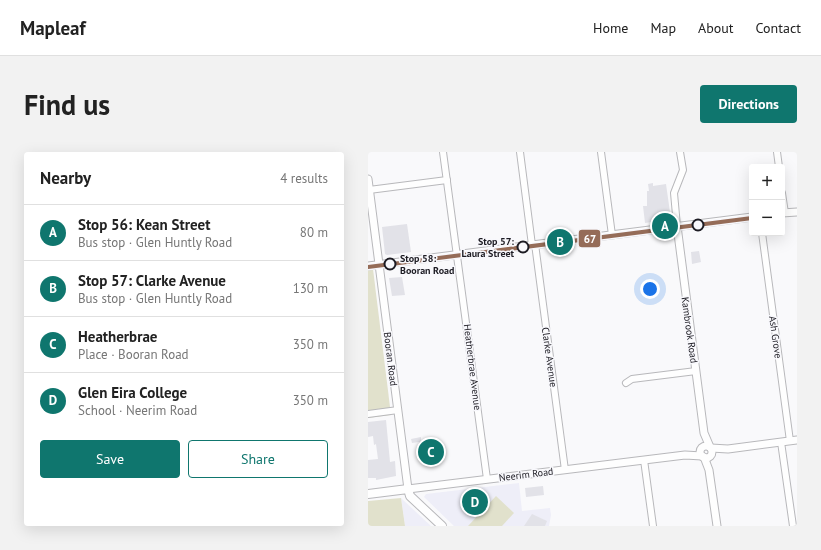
<!DOCTYPE html>
<html lang="en">
<head>
<meta charset="utf-8">
<style>
	:root { --surface:#fff; --page:#f2f2f2; --text:#222; --muted:#767676; --line:#e0e0e0; --accent:#0f766e }
	body { margin:0; font-family:"PT Sans",sans-serif; background:var(--page); color:var(--text) }
	.controls { position:absolute; right:12px; top:12px; display:grid; overflow:hidden; border-radius:4px; box-shadow:0 4px 16px #0002 }
	.controls button { width:36px; height:36px; display:grid; place-items:center; padding:0; border:0; border-bottom:1px solid var(--line); background:var(--surface); color:var(--text); font:20px sans-serif }
	.you { position:absolute; left:282px; top:137px; width:14px; height:14px; margin:-10px; border:3px solid #fff; border-radius:50%; background:#1a73e8; box-shadow:0 0 0 6px #1a73e833 }
	.badge { display:grid; place-items:center; width:26px; height:26px; border-radius:50%; background:var(--accent); color:#fff; font-size:13px; font-weight:700 }
	.pin { position:absolute; translate:-50% -50%; border:2px solid #fff; box-shadow:0 1px 4px #0006 }
	.list { margin:0; padding:0; list-style:none }
	h2 { display:flex; justify-content:space-between; align-items:center; height:52px; margin:0; padding:0 16px; font-size:17px }
	h2 small { font-size:13px; font-weight:400; color:var(--muted) }
	.list li { display:grid; grid-template-columns:26px 1fr auto; gap:12px; align-items:center; box-sizing:border-box; height:56px; padding:0 16px; border-top:1px solid var(--line) }
	.list b { display:block; font-size:15px; white-space:nowrap }
	.list p { margin:0; font-size:13px; white-space:nowrap; color:var(--muted) }
	.list em { font-size:13px; font-style:normal; color:var(--muted) }
	.actions { display:flex; gap:8px; padding:12px 16px }
	.actions a { flex:1; padding:9px 0; border:1px solid var(--accent); border-radius:4px; text-align:center; font-size:14px; color:var(--accent) }
	.actions .main { background:var(--accent); color:#fff }
	.map { position:relative; flex:none; width:429px; height:374px; overflow:hidden; border-radius:4px }
	header { display:flex; align-items:center; gap:24px; box-sizing:border-box; height:56px; padding:0 20px; background:var(--surface); border-bottom:1px solid var(--line) }
	header strong { font-size:19px }
	nav { display:flex; gap:22px; margin-inline-start:auto; font-size:14px }
	.intro { display:flex; align-items:center; justify-content:space-between; box-sizing:border-box; height:96px; padding:0 24px }
	h1 { margin:0; font-size:28px }
	.button { padding:10px 18px; border-radius:4px; background:var(--accent); color:#fff; font-size:14px; font-weight:700 }
	main { display:flex; gap:24px; padding:0 24px }
	aside { flex:1; background:var(--surface); border-radius:4px; box-shadow:0 4px 16px #0002 }
	.map>svg:first-child { display:block }
	.built { fill:#eeeef8 }
	.green { fill:#e1e1cc }
	.building { fill:#e2e2e8 }
	.lines { fill:none; stroke-linecap:round; stroke-linejoin:round }
	.minor-casing { stroke:#b8b8bb; stroke-width:8 }
	.tertiary-casing { stroke:#b8b8bb; stroke-width:9 }
	.secondary-casing { stroke:#b8b8bb; stroke-width:10 }
	.minor { stroke:#fefefe; stroke-width:6 }
	.tertiary { stroke:#fefefe; stroke-width:7 }
	.secondary { stroke:#fefefe; stroke-width:8 }
	.tram-1-casing { stroke:#f8f8fc; stroke-width:7 }
	.tram-1 { stroke:#956c58; stroke-width:4 }
	.stop-dot { fill:#f8f8fc; stroke:#1d1c23; stroke-width:2 }
	.labels { text-anchor:middle; stroke-width:3; stroke-linejoin:round; paint-order:stroke }
	.stop-label { font-size:10px; font-weight:bold; fill:#1d1c23; stroke:#f8f8fc; text-anchor:end }
	.street-label { font-size:10px; fill:#1d1c23; stroke:#f8f8fc }
	.line-badge { stroke:#f8f8fc; stroke-width:1.5 }
	.badge-label { font-size:11px; text-anchor:middle; font-weight:bold; fill:#fff }
</style>
</head>
<body>
<header>
<strong>Mapleaf</strong>
<nav><a>Home</a><a>Map</a><a>About</a><a>Contact</a></nav>
</header>
<div class="intro"><h1>Find us</h1><a class="button">Directions</a></div>
<main>
<aside>
<h2>Nearby<small>4 results</small></h2>
<ul class="list">
<li><span class="badge">A</span><div><b>Stop 56: Kean Street</b><p>Bus stop · Glen Huntly Road</p></div><em>80 m</em></li>
<li><span class="badge">B</span><div><b>Stop 57: Clarke Avenue</b><p>Bus stop · Glen Huntly Road</p></div><em>130 m</em></li>
<li><span class="badge">C</span><div><b>Heatherbrae</b><p>Place · Booran Road</p></div><em>350 m</em></li>
<li><span class="badge">D</span><div><b>Glen Eira College</b><p>School · Neerim Road</p></div><em>350 m</em></li>
</ul>
<div class="actions"><a class="main">Save</a><a>Share</a></div>
</aside>
<div class="map">
<svg width="429" height="374" viewBox="0 0 429 374">
	<rect width="100%" height="100%" fill="#f9f9fb"/>
	<g class="built">
		<polygon points="151,331 154,359 182,356 183,363 181,374 86,374 56,345 58,342"/>
		<polygon points="33,346 63,374 37,374"/>
	</g>
	<g class="green">
		<polygon points="5,117 23,263 0,266 0,118"/>
		<polygon points="128,344 146,361 134,374 100,374"/>
		<polygon points="33,346 37,374 0,374 0,349"/>
	</g>
	<g class="building">
		<polygon points="285,31 285,34 298,32 303,67 277,71 275,54 279,54 279,39 281,39 280,32"/>
		<polygon points="39,72 43,100 19,103 17,102 14,75"/>
		<polygon points="331,99 333,110 324,112 323,100"/>
		<polygon points="34,125 37,143 24,144 21,126"/>
		<polygon points="18,268 22,310 27,309 28,324 8,328 8,326 0,326 0,308 10,307 8,292 6,293 5,284 0,285 0,270"/>
		<polygon points="53,285 53,290 73,289 75,293 73,296 74,303 67,304 66,309 52,309 51,290 44,291 43,287"/>
		<polygon points="175,334 176,343 158,345 157,336"/>
		<polygon points="164,362 179,369 177,374 156,374"/>
	</g>
	<g class="lines">
		<g class="minor-casing">
			<g id="minor">
				<polyline points="75,0 119,327"/>
				<polyline points="152,0 164,93"/>
				<polyline points="233,0 244,83"/>
				<polyline points="409,0 411,15"/>
				<polyline points="1,38 79,28"/>
				<polyline points="414,41 417,61"/>
				<polyline points="309,74 306,41 315,18 312,0"/>
				<polyline points="394,81 422,289"/>
				<polyline points="167,92 197,318"/>
				<polyline points="258,231 264,227 328,219"/>
				<polyline points="0,262 30,258"/>
				<polyline points="413,290 425,374"/>
				<polyline points="276,308 285,374"/>
			</g>
		</g>
		<g class="tertiary-casing">
			<g id="tertiary">
				<polyline points="0,27 40,337 317,303 334,304"/>
				<polyline points="414,61 429,60"/>
				<polyline points="309,74 336,281 342,295"/>
				<polyline points="0,114 384,65"/>
				<circle cx="338" cy="300" r="6"/>
				<polyline points="343,296 360,297 429,288"/>
				<polyline points="336,305 341,318 349,374"/>
			</g>
		</g>
		<g class="secondary-casing">
			<polyline id="secondary" points="0,342 40,337 42,344 74,374"/>
		</g>
		<use href="#minor" class="minor"/>
		<use href="#tertiary" class="tertiary"/>
		<use href="#secondary" class="secondary"/>
		<g class="tram-1-casing">
			<polyline id="tram-1" points="0,115 384,66"/>
		</g>
		<use href="#tram-1" class="tram-1"/>
	</g>
	<g class="stop-dot">
		<circle cx="330" cy="73" r="5.5"/>
		<circle cx="155" cy="95" r="5.5"/>
		<circle cx="22" cy="112" r="5.5"/>
	</g>
	<g class="labels">
		<g class="stop-label">
			<text x="146" y="93">Stop 57:<tspan x="146" dy="12">Laura Street</tspan></text>
			<text x="32" y="110" text-anchor="start">Stop 58:<tspan x="32" dy="12">Booran Road</tspan></text>
		</g>
		<g class="street-label">
			<text transform="translate(322 178) rotate(82)" y="4">Kambrook Road</text>
			<text transform="translate(408 185) rotate(82)" y="4">Ash Grove</text>
			<text transform="translate(182 205) rotate(82)" y="4">Clarke Avenue</text>
			<text transform="translate(23 207) rotate(83)" y="4">Booran Road</text>
			<text transform="translate(105 215) rotate(83)" y="4">Heatherbrae Avenue</text>
			<text transform="translate(158 322) rotate(-7)" y="4">Neerim Road</text>
		</g>
	</g>
	<rect class="line-badge" x="210" y="77" width="23" height="19" rx="4" fill="#956c58"/>
	<g class="badge-label">
		<text x="222" y="91">67</text>
	</g>
</svg>
<div class="controls">
<button>+</button>
<button>−</button>
</div>
<div class="you"></div>
<div class="pin badge" style="left:297px;top:74px">A</div>
<div class="pin badge" style="left:192px;top:90px">B</div>
<div class="pin badge" style="left:63px;top:300px">C</div>
<div class="pin badge" style="left:107px;top:350px">D</div>
</div>
</main>
</body>
</html>
